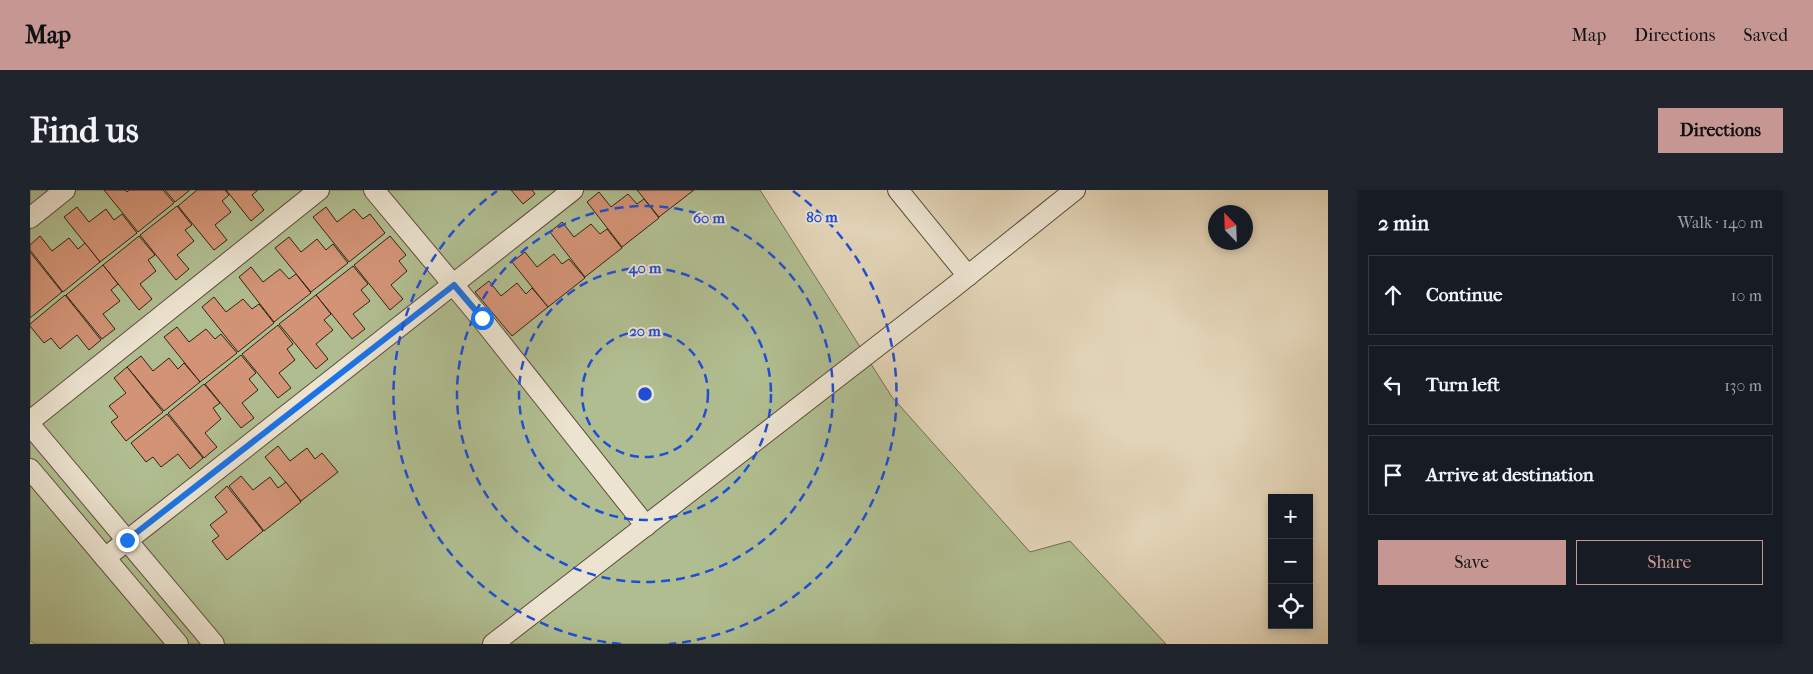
<!DOCTYPE html>
<html lang="en">
<head>
<meta charset="utf-8">
<style>
	:root { --surface:#171b24; --page:#20242c; --text:#f1f3f6; --muted:#9ea1a6; --line:#363941; --accent:#c59692 }
	body { margin:0; font-family:"IM FELL French Canon",serif; background:var(--page); color:var(--text) }
	.controls { position:absolute; right:15px; bottom:15px; display:grid; overflow:hidden; border-radius:0px; box-shadow:0 2px 8px #0003 }
	.controls button { width:45px; height:45px; display:grid; place-items:center; padding:0; border:0; border-bottom:1px solid var(--line); background:var(--surface); color:var(--text); font:25px sans-serif }
	.compass { position:absolute; left:1178px; top:15px; width:45px; height:45px; border-radius:50%; background:var(--surface); box-shadow:0 2px 8px #0003; rotate:337deg }
	.stop { position:absolute; width:15px; height:15px; margin:-11px; border:4px solid #1a73e8; border-radius:50%; background:#fff }
	.stop.end { background:#1a73e8; border-color:#fff; box-shadow:0 1px 5px #0008 }
	.list { margin:0; padding:0; list-style:none }
	h2 { display:flex; justify-content:space-between; align-items:center; height:65px; margin:0; padding:0 20px; font-size:21px }
	h2 small { font-size:16px; font-weight:400; color:var(--muted) }
	.list li { display:grid; grid-template-columns:32px 1fr auto; gap:15px; align-items:center; box-sizing:border-box; height:80px; margin:0 10px 10px; padding:0 10px; border:1px solid var(--line); border-radius:0px }
	.list b { display:block; font-size:19px; white-space:nowrap }
	.list em { font-size:16px; font-style:normal; color:var(--muted) }
	.actions { display:flex; gap:10px; padding:15px 20px }
	.actions a { flex:1; padding:11px 0; border:1px solid var(--accent); border-radius:0px; text-align:center; font-size:18px; color:var(--accent) }
	.actions .main { background:var(--accent); color:#111 }
	.icon { flex:none; width:28px; height:28px; fill:none; stroke:currentColor; stroke-width:2; stroke-linecap:round; stroke-linejoin:round }
	.map { position:relative; flex:none; width:1298px; height:454px; overflow:hidden; border-radius:0px }
	header { display:flex; align-items:center; gap:30px; box-sizing:border-box; height:70px; padding:0 25px; background:var(--accent); color:#111 }
	header strong { font-size:24px }
	nav { display:flex; gap:28px; margin-inline-start:auto; font-size:18px }
	.intro { display:flex; align-items:center; justify-content:space-between; box-sizing:border-box; height:120px; padding:0 30px }
	h1 { margin:0; font-size:35px }
	.button { padding:12px 22px; border-radius:0px; background:var(--accent); color:#111; font-size:18px; font-weight:700 }
	main { display:flex; gap:30px; padding:0 30px }
	aside { flex:1; background:var(--surface); border-radius:0px; box-shadow:0 2px 8px #0003 }
	.map>svg:first-child { display:block }
	.green { fill:#b0bd90; stroke:#707050 }
	.building { fill:#d29376; stroke:#312211 }
	.lines { fill:none; stroke-linecap:round; stroke-linejoin:round }
	.street-casing { stroke:#5d4e3a; stroke-width:22 }
	.street { stroke:#ece3d0; stroke-width:20 }
	.route { stroke:#1a73e8; stroke-width:6 }
	.ring { fill:none; stroke:#1d4ed8; stroke-width:2.5; stroke-dasharray:9 6 }
	.centre { fill:#1d4ed8; stroke:#ece3d0; stroke-width:2.5 }
	.ring-label { font-size:15px; text-anchor:middle; font-weight:bold; fill:#1d4ed8; stroke:#ece3d0; stroke-width:4; stroke-linejoin:round; paint-order:stroke }
</style>
</head>
<body>
<header>
<strong>Map</strong>
<nav><a>Map</a><a>Directions</a><a>Saved</a></nav>
</header>
<div class="intro"><h1>Find us</h1><a class="button">Directions</a></div>
<main>
<div class="map">
<svg width="1298" height="454" viewBox="0 0 1298 454">
	<rect width="100%" height="100%" fill="#e2d4b7"/>
	<filter id="stains"><feTurbulence type="fractalNoise" baseFrequency=".004" numOctaves="4"/><feColorMatrix values="0 0 0 0 .2 0 0 0 0 .09 0 0 0 0 .02 0 0 0 .5 -.17"/></filter>
	<radialGradient id="worn" r=".72"><stop offset=".6" stop-color="#630" stop-opacity="0"/><stop offset="1" stop-color="#630" stop-opacity=".3"/></radialGradient>
	<polygon class="green" points="0,0 730,0 862,207 1000,362 1040,351 1136,454 6,454 0,451"/>
	<g class="building">
		<polygon points="74,0 95,0 97,2 99,0 133,0 144,13 108,42"/>
		<polygon points="135,0 160,0 145,12"/>
		<polygon points="167,0 195,0 199,5 192,11 201,22 185,35 197,50 184,60 148,16"/>
		<polygon points="196,0 228,0 222,5 234,20 221,31"/>
		<polygon points="481,0 502,0 505,4 493,14"/>
		<polygon points="607,0 664,0 629,27"/>
		<polygon points="569,2 581,17 598,4 607,14 614,9 629,28 592,57 557,12"/>
		<polygon points="147,16 162,35 155,40 164,51 147,65 159,79 146,90 110,45"/>
		<polygon points="47,17 59,32 76,19 84,30 92,24 107,43 70,72 34,27"/>
		<polygon points="296,17 307,32 324,19 333,29 340,24 355,43 319,72 283,27"/>
		<polygon points="532,32 544,47 561,34 570,44 577,39 592,58 555,87 520,42"/>
		<polygon points="10,46 22,61 39,48 48,59 55,53 70,72 33,102 0,60 0,55"/>
		<polygon points="109,46 125,65 118,70 126,81 110,94 122,109 109,120 73,75"/>
		<polygon points="360,46 376,65 369,71 377,81 361,95 373,109 360,120 324,75"/>
		<polygon points="259,47 271,62 287,49 296,60 303,54 318,73 281,102 245,58"/>
		<polygon points="0,62 32,102 0,128"/>
		<polygon points="495,62 507,77 524,64 532,74 539,69 555,88 518,117 482,72"/>
		<polygon points="73,75 88,94 81,100 90,111 73,124 85,139 72,149 36,105"/>
		<polygon points="323,76 338,94 331,100 340,111 323,124 335,139 322,149 286,105"/>
		<polygon points="221,77 233,92 250,79 259,89 266,84 281,103 244,132 209,87"/>
		<polygon points="459,91 471,106 487,93 496,104 502,98 518,117 482,146 445,102"/>
		<polygon points="35,105 71,150 59,160 47,145 30,159 21,148 14,153 0,136 0,134"/>
		<polygon points="286,105 301,124 294,130 303,140 286,154 298,169 286,179 249,134"/>
		<polygon points="184,107 196,122 213,109 222,119 229,114 244,133 208,162 172,117"/>
		<polygon points="248,135 263,154 257,159 265,170 249,183 261,198 248,208 212,164"/>
		<polygon points="147,137 159,152 176,139 185,149 191,144 207,163 170,192 134,147"/>
		<polygon points="211,165 226,183 219,189 228,200 212,213 224,228 211,238 175,194"/>
		<polygon points="111,166 123,181 139,168 148,179 154,173 170,192 134,221 97,177"/>
		<polygon points="97,177 133,222 96,251 81,232 88,227 79,216 96,203 84,188"/>
		<polygon points="174,194 190,213 183,218 191,229 175,243 187,257 174,268 138,223"/>
		<polygon points="137,224 173,268 160,279 148,264 131,277 123,267 116,272 101,253"/>
		<polygon points="248,256 260,271 277,258 285,269 292,263 308,282 271,311 235,267"/>
		<polygon points="211,286 223,300 240,287 248,298 256,292 271,312 234,341 199,296"/>
		<polygon points="197,296 233,341 197,370 182,351 189,346 180,335 197,322 185,307"/>
	</g>
	<g class="lines">
		<g class="street-casing">
			<g id="street">
				<polyline points="344,0 451,128 616,336"/>
				<polyline points="868,0 938,86"/>
				<polyline points="0,28 35,0"/>
				<polyline points="0,231 289,0"/>
				<polyline points="0,235 184,454"/>
				<polyline points="0,279 148,454"/>
				<polyline points="75,368 543,0"/>
				<polyline points="463,454 920,100 1045,0"/>
			</g>
		</g>
		<use href="#street" class="street"/>
	</g>
	<g class="lines">
		<polyline class="route" points="97,350 424,95 452,128"/>
	</g>
	<g class="ring">
		<circle cx="615" cy="204" r="63"/>
		<circle cx="615" cy="204" r="126"/>
		<circle cx="615" cy="204" r="188"/>
		<path d="M591 454A251 251 0 0 1 467 1M763 1A251 251 0 0 1 639 454"/>
	</g>
	<circle cx="615" cy="204" r="8" class="centre"/>
	<g class="ring-label">
		<text x="792" y="32">80 m</text>
		<text x="679" y="33">60 m</text>
		<text x="615" y="83">40 m</text>
		<text x="615" y="146">20 m</text>
	</g>
	<rect width="100%" height="100%" filter="url(#stains)"/>
	<rect width="100%" height="100%" fill="url(#worn)"/>
</svg>
<div class="controls">
<button>+</button>
<button>−</button>
<button><svg class="icon" aria-label="locate" viewBox="0 0 24 24"><circle cx="12" cy="12" r="6"/><path d="M12 2v4M12 18v4M2 12h4M18 12h4"/></svg></button>
</div>
<svg class="compass" viewBox="-18 -18 36 36"><path d="M0-13l5 13h-10z" fill="#e53935"/><path d="M0 13l5-13h-10z" fill="#9ea1a6"/></svg>
<div class="stop" style="left:452px;top:128px"></div>
<div class="stop end" style="left:97px;top:350px"></div>
</div>
<aside>
<h2>2 min<small>Walk · 140 m</small></h2>
<ul class="list">
<li><svg class="icon" aria-label="ahead" viewBox="0 0 24 24"><path d="M12 20V5M6 11l6-6 6 6"/></svg><div><b>Continue</b></div><em>10 m</em></li>
<li><svg class="icon" aria-label="left" viewBox="0 0 24 24"><path d="M17 20v-9H6M10 6l-5 5 5 5"/></svg><div><b>Turn left</b></div><em>130 m</em></li>
<li><svg class="icon" aria-label="arrive" viewBox="0 0 24 24"><path d="M6 21V4h12l-3 4 3 4H6"/></svg><div><b>Arrive at destination</b></div></li>
</ul>
<div class="actions"><a class="main">Save</a><a>Share</a></div>
</aside>
</main>
</body>
</html>
